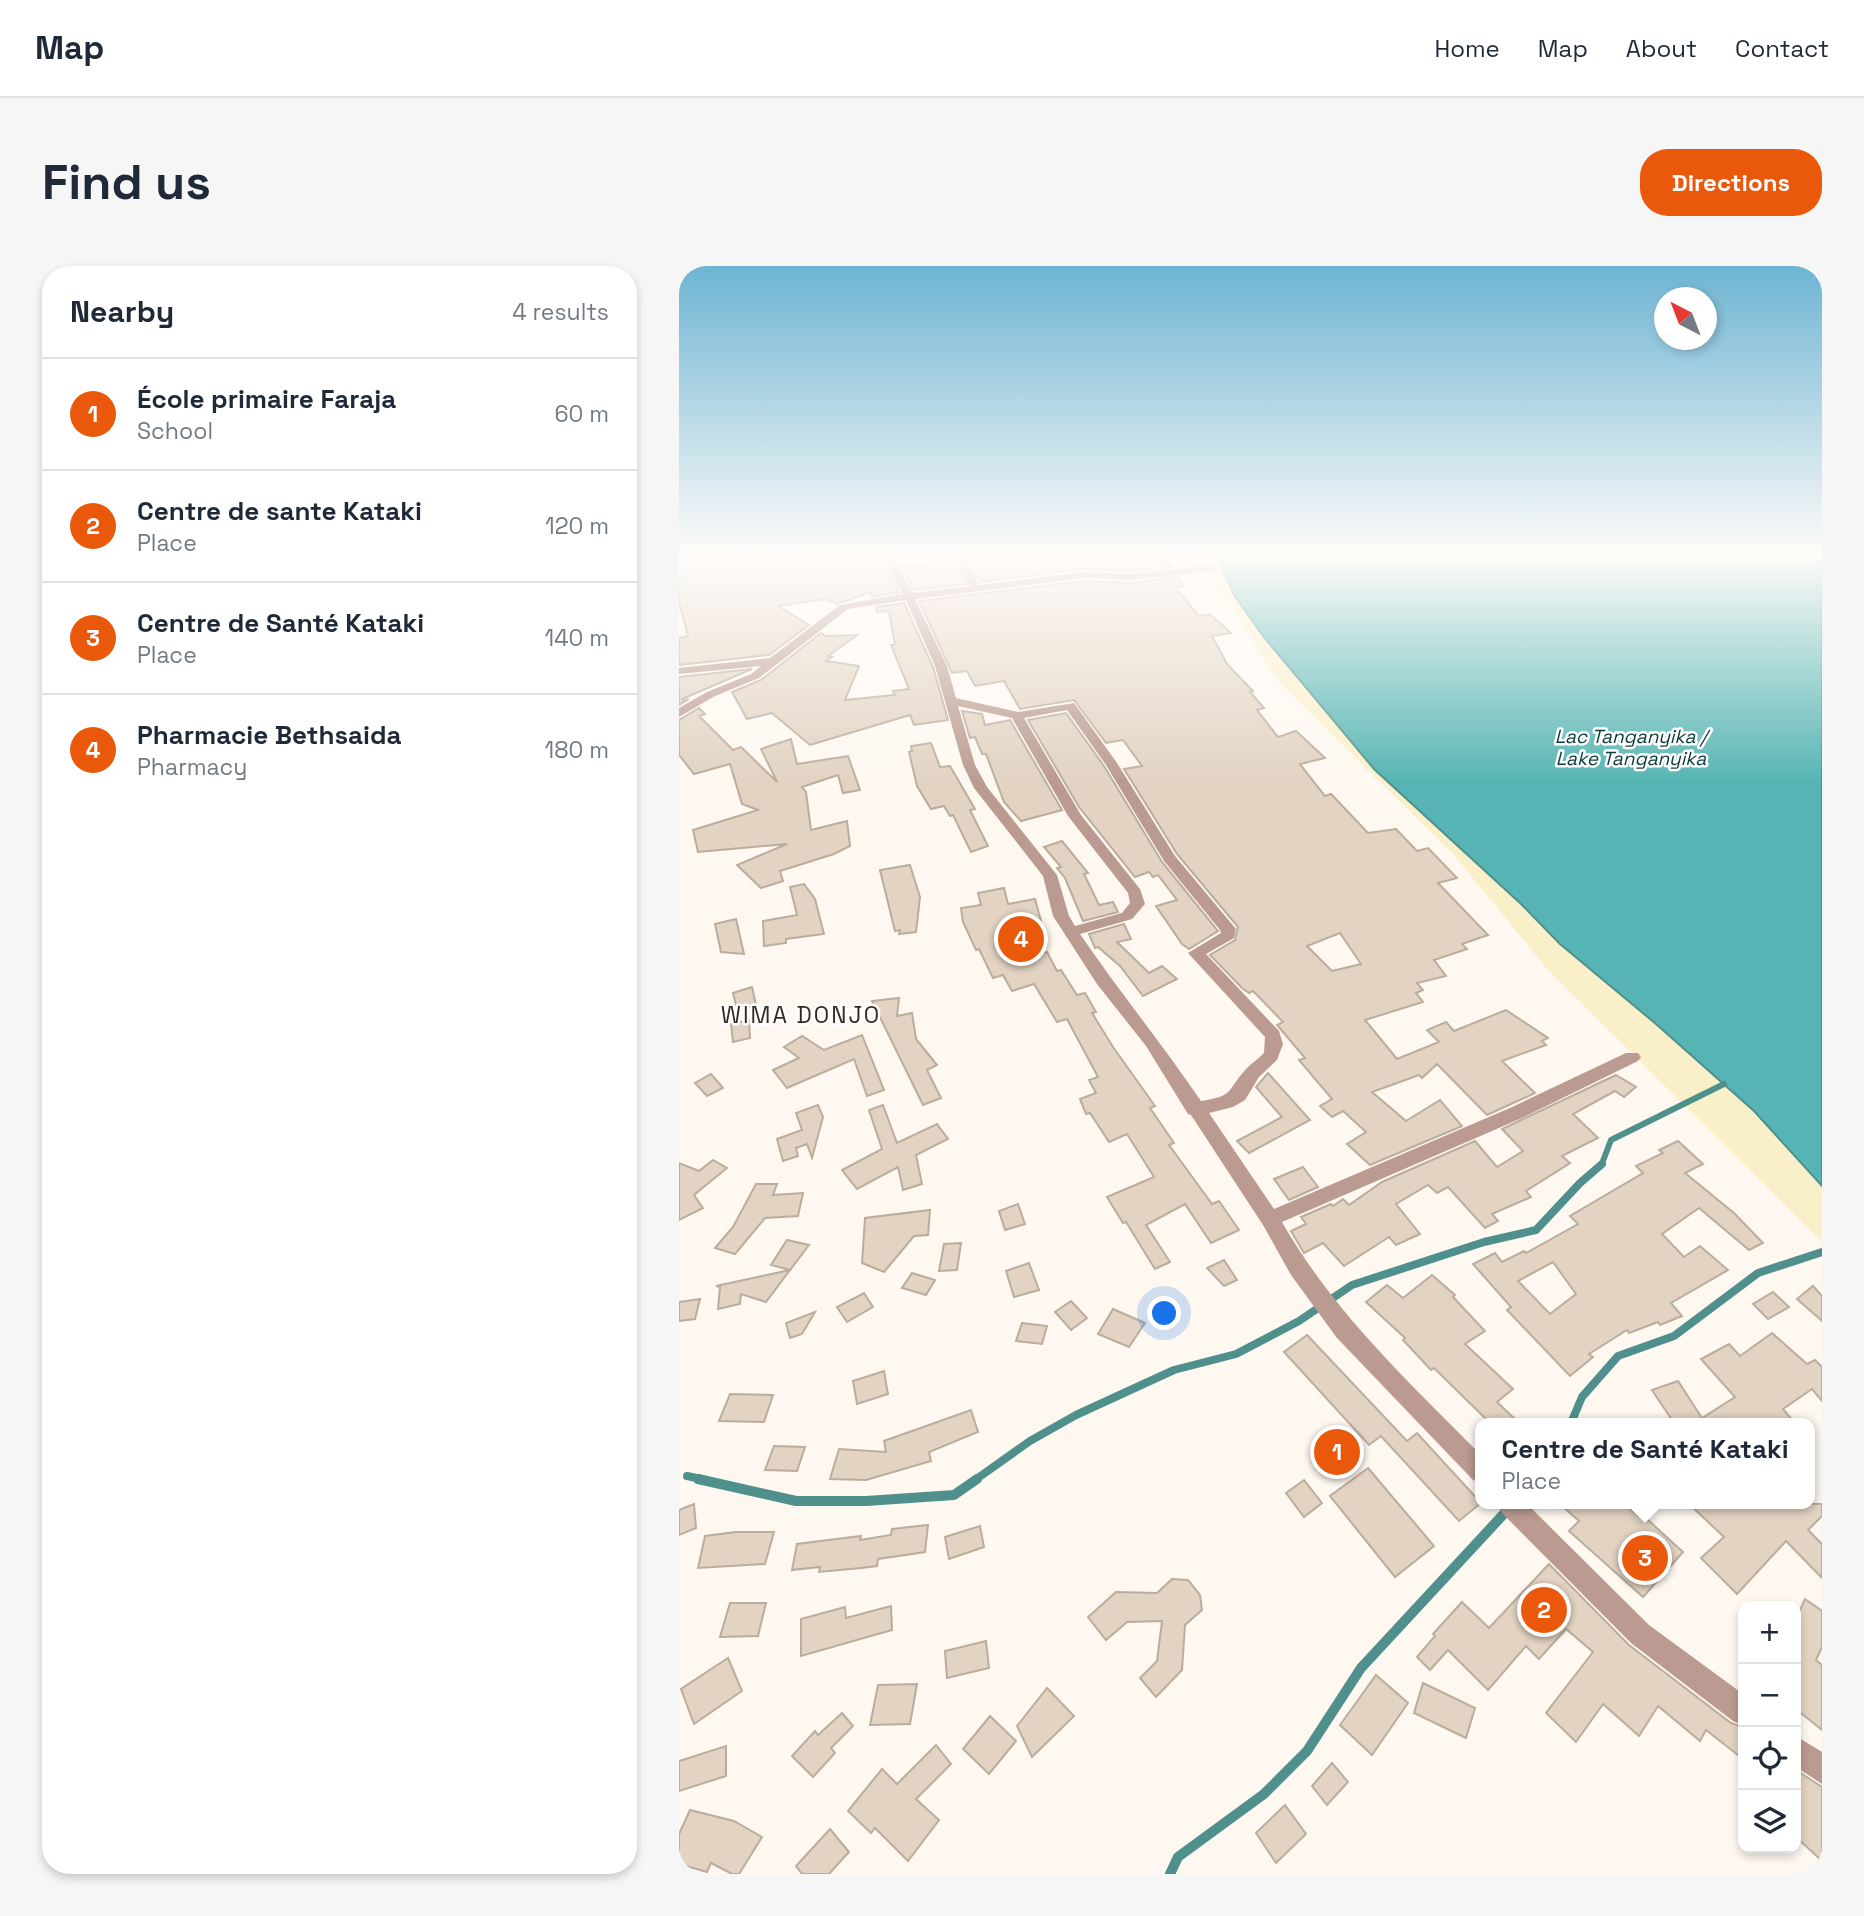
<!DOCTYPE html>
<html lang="en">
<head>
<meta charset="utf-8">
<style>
	:root { --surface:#fff; --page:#f6f6f7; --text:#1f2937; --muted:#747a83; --line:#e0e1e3; --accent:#ea580c }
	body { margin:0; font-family:"Space Grotesk",sans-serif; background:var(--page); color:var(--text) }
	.controls { position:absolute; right:21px; bottom:21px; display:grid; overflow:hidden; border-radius:14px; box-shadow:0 4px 10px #0003 }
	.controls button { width:63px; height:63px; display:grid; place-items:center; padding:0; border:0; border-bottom:2px solid var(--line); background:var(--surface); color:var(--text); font:35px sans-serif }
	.compass { position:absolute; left:975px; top:21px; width:63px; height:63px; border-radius:50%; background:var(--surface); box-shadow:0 4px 10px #0003; rotate:318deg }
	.you { position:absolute; left:486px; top:1048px; width:24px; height:24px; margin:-18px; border:5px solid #fff; border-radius:50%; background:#1a73e8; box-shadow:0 0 0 10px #1a73e833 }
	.badge { display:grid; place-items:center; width:46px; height:46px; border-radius:50%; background:var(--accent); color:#fff; font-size:23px; font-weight:700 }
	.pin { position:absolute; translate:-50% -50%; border:4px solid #fff; box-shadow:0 2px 7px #0006 }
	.popup { position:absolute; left:796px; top:1152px; width:340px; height:91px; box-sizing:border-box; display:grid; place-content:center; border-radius:14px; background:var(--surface); filter:drop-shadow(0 2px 5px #0005); font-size:23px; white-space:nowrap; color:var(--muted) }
	.popup b { font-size:26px; color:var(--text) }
	.popup::after { content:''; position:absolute; left:50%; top:100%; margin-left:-14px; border:14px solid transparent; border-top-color:var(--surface) }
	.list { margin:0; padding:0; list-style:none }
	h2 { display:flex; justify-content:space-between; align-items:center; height:91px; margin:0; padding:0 28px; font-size:30px }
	h2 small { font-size:23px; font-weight:400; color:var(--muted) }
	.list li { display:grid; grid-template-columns:46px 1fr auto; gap:21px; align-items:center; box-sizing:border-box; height:112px; padding:0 28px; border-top:2px solid var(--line) }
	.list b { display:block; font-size:26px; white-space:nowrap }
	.list p { margin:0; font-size:23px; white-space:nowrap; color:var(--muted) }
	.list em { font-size:23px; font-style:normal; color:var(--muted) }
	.icon { flex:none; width:38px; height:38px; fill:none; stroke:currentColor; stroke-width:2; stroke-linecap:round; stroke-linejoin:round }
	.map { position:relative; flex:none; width:1143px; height:1608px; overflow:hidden; border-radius:28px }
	header { display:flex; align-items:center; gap:42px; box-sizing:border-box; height:98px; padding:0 35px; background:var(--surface); border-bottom:2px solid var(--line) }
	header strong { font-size:33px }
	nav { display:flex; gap:38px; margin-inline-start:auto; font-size:24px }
	.intro { display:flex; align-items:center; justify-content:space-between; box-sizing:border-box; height:168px; padding:0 42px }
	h1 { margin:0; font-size:49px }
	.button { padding:18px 32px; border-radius:28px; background:var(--accent); color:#fff; font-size:24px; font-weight:700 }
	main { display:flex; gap:42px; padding:0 42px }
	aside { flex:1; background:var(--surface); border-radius:28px; box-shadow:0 4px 10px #0003 }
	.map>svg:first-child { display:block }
	.sand { fill:#f9f0ca }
	.water { fill:#56b5b4; stroke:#4f908d; stroke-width:2 }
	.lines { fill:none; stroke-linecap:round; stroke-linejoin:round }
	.stream-far2 { stroke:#4f908d; stroke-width:6 }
	.stream-far1 { stroke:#4f908d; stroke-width:8 }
	.stream { stroke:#4f908d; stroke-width:10 }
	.building { fill:#e2d3c2; stroke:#bbad9d; stroke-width:2; fill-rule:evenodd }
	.minor { fill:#bb9b91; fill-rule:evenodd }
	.labels { text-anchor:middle; stroke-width:5; stroke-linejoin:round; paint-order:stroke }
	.far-water-label { font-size:19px; font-style:italic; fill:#0d3b3b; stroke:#fff }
	.neighbourhood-label { font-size:23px; letter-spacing:2px; fill:#34291c; stroke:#fff }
</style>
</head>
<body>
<header>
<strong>Map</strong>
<nav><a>Home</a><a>Map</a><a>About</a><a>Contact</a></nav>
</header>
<div class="intro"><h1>Find us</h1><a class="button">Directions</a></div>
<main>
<aside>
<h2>Nearby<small>4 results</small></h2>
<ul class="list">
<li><span class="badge">1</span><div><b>École primaire Faraja</b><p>School</p></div><em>60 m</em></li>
<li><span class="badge">2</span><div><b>Centre de sante Kataki</b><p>Place</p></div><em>120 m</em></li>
<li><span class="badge">3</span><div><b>Centre de Santé Kataki</b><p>Place</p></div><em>140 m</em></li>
<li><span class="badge">4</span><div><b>Pharmacie Bethsaida</b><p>Pharmacy</p></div><em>180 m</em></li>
</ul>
</aside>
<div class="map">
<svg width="1143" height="1608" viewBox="0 0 1143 1608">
	<rect width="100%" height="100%" fill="#fef8f1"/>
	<polygon class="sand" points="519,291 538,291 555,329 584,370 695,503 842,638 881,678 977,758 1075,845 1143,920 1143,976 868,703 776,590 599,415"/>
	<polygon class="water" points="538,291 1143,291 1143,920 1075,845 977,758 881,678 842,638 695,503 584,370 555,329"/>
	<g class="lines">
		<polyline class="stream-far2" points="922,900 932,874 1045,818"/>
		<g class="stream-far1">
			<polyline points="892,1157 903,1131 939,1090 995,1070 1079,1007 1143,986"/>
			<polyline points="8,1210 27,1214"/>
			<polyline points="296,1214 351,1175 397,1149 495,1104 557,1088 620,1055 673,1019 805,976 857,964 901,917 923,898"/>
		</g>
		<g class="stream">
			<polyline points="19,1213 117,1235 187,1235 275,1229 298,1213"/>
			<polyline points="491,1608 499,1591 585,1528 628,1485 682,1402 834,1238"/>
		</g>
	</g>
	<g class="building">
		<polygon points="84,291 89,297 141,291 202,291 220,326 193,331 192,326 158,338 146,333 99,340 130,359 90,389 0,399 0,372 9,370 0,336 0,314 5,301 14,293"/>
		<polygon points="300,291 486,291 493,301 451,305 404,303 302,316 292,302 291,295 301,294"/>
		<polygon points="264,295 265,297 276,296 287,318 235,324 223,302"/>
		<path d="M499,311L505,320L496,321L520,350L531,348L552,367L533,370L548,398L574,425L571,426L585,442L578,444L599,471L617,465L646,492L621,498L646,530L652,528L689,567L717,563L738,585L749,582L778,612L759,617L809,669L783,678L788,683L755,694L767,710L738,717L744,724L737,727L744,736L686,754L718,793L760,776L748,764L767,756L775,765L827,744L869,772L863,775L867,779L823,795L856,827L808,849L758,798L743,812L740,809L693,826L727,855L761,834L783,860L691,899L668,878L687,866L664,845L653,851L641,840L653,833L620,794L626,792L598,759L604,756L574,725L570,727L563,722L531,689L556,674L559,661L498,588L445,503L463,500L444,474L427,477L395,434L341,443L325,415L296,420L288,405L273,407L240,335L404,315L451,317ZM661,667L682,698L653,705L628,680Z"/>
		<polygon points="225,337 254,401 269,454 235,459 231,449 131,479 93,447 68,453 53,426 82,414 142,367 147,370 178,369 149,390 153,391 147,395 180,400 166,434 216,429 214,425 230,423 212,379 216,379 210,345 198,346 197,341"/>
		<polygon points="73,403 3,433 5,435 10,433 0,439 0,411"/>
		<polygon points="20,442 26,448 20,450 54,484 62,481 98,516 82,483 112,473 118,498 169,490 181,524 164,527 159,509 123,521 127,526 132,564 168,555 171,580 155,588 101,605 104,615 82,622 58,599 108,578 19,586 14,564 79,544 63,538 51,498 15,508 0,489 0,454"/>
		<polygon points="283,445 303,448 306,459 331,454 383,544 342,555 325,536 307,488 303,488 296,471 291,472"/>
		<polygon points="387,447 425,500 483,596 539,665 510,683 503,678 477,640 498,634 479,609 474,611 470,606 456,611 400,541 349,454"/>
		<polygon points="252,477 261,501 271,500 296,543 291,544 309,580 292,586 274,549 271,550 265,540 252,543 238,520 230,486 233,485 232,480"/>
		<polygon points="383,575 409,607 405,608 420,639 434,636 439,646 404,655 386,612 378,602 382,601 365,581"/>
		<polygon points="231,599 241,631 237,666 220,668 221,664 216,665 201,604"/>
		<polygon points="125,618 136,633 145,668 107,673 107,677 85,680 84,655 118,649 111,621"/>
		<polygon points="325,622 329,638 356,633 362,655 353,656 365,687 368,686 378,705 382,704 398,729 406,727 417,746 413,747 434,781 476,840 471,842 495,877 490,879 533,938 540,935 560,964 532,977 506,938 467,959 491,996 476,1003 447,956 444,957 428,931 475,911 448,868 430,876 411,847 407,848 401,833 417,827 410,814 419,811 388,753 378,756 355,718 333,725 324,709 314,712 300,683 297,684 284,656 282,642 302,639 299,627"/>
		<polygon points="57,653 65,688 42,686 36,658"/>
		<polygon points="445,658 452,673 438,676 470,707 483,700 498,713 464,730 441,700 419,681 416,682 410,668"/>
		<polygon points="73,721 77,739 58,744 54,727"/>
		<polygon points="220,732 218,750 233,747 237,773 258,799 248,804 262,832 244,839 193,735"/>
		<polygon points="70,754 71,772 54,776 52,758"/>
		<polygon points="183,769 205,824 188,830 175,793 108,822 94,804 120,792 105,781 123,770 145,784"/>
		<polygon points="589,807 631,854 570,887 558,875 603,851 577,821"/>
		<polygon points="32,808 44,822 28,830 16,817"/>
		<polygon points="937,809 957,821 945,831 936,825 894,848 919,872 883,890 891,897 847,925 852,931 813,948 819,955 806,962 769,921 758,927 749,919 717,938 741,968 717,979 710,971 665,1000 644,977 625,987 612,965 627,958 622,951 652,938 654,940 664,933 670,939 703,916 796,875 818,901 844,885 823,863"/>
		<polygon points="139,839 144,851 133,892 128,878 117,882 119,890 104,895 98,873 123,864 117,847"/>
		<polygon points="204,839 218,877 258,858 269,873 237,889 243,918 224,924 219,901 178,923 163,904 203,883 190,844"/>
		<path d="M999,875L1024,898L1006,907L1055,947L1084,977L1070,984L1020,942L983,968L1005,991L1021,980L1049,1004L992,1037L1003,1050L981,1059L979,1056L950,1067L948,1064L910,1088L914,1091L891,1110L828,1044L832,1041L794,998L816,987L823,996L845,985L847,987L899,958L891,950L964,907L957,900L984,887L980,884ZM874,996L897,1028L871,1048L839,1015Z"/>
		<polygon points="34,894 48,902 15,929 24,942 0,954 0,897 20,905"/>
		<polygon points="624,901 639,921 610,934 595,913"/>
		<polygon points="77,918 98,918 94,929 124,927 119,950 86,952 56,988 36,982 54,961"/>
		<polygon points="339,938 346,958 326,964 320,945"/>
		<polygon points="251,944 249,969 235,970 205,1006 183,997 186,952"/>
		<polygon points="108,974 130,979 111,1004 92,999"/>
		<polygon points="282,977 278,1004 260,1005 265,978"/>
		<polygon points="545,994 558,1014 545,1020 528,1002"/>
		<polygon points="350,997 360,1024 335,1031 327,1005"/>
		<polygon points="111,1004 87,1036 62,1028 61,1038 39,1043 41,1021 37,1020"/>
		<polygon points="233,1007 256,1014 247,1029 223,1022"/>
		<polygon points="753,1009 776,1029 774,1031 806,1065 786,1078 834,1123 818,1136 840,1157 811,1157 755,1102 752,1104 724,1074 726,1072 687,1036 708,1019 724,1032"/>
		<polygon points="1134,1020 1143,1030 1143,1055 1118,1033"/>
		<polygon points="1094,1026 1110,1041 1089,1053 1074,1038"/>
		<polygon points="185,1027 194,1041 168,1056 158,1041"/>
		<polygon points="21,1033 16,1053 0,1055 0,1036"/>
		<polygon points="392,1035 408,1052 392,1064 376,1046"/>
		<polygon points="434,1043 466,1057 450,1081 419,1068"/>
		<polygon points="136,1046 123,1068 111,1072 107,1057"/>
		<polygon points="343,1057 368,1060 363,1078 337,1075"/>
		<polygon points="1093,1067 1128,1098 1136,1094 1143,1101 1143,1135 1133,1123 1104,1143 1116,1157 995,1157 973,1124 999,1115 1023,1152 1056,1131 1022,1093 1050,1078 1061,1090"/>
		<polygon points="628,1069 728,1175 738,1167 802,1237 780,1255 702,1170 690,1179 605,1086"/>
		<polygon points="205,1105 209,1128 178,1138 174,1115"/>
		<polygon points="51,1128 94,1129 85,1156 40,1155"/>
		<polygon points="292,1144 299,1166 250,1186 252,1195 187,1214 151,1213 160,1183 207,1186 205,1175"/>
		<polygon points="95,1180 126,1181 118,1205 86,1204"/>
		<polygon points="689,1202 755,1280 716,1311 651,1230"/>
		<polygon points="625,1214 643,1237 625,1251 607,1227"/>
		<polygon points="15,1238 17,1262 0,1269 0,1244"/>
		<polygon points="881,1238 945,1238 967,1256 969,1254 1004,1286 964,1331 890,1265 900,1255"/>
		<polygon points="1010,1238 1143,1238 1143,1250 1129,1264 1143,1278 1143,1312 1107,1275 1058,1328 1022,1292 1045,1271"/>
		<polygon points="249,1259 246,1286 199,1293 198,1300 182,1302 140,1306 141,1301 113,1304 118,1278 182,1270 181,1274 212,1269 213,1263"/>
		<polygon points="301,1260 305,1281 270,1293 266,1271"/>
		<polygon points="57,1266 95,1266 86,1298 19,1302 26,1270"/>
		<polygon points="870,1298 950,1379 1052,1457 1064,1461 1064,1493 1027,1464 1021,1475 979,1440 960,1470 924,1438 897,1476 867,1447 914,1386 887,1363 860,1393 847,1380 809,1424 769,1384 751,1404 738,1391 756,1370 754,1368 783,1336 810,1362"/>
		<polygon points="493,1313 509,1314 521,1329 523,1344 506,1359 503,1404 477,1431 461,1412 478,1395 483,1355 448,1356 427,1374 409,1351 437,1326 478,1327"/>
		<polygon points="1126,1333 1143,1345 1143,1381 1137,1394 1143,1399 1143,1464 1117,1443 1117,1353"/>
		<polygon points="51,1337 87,1337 79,1370 41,1371"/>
		<polygon points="212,1340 213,1364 122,1390 122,1353 166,1341 167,1352"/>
		<polygon points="307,1375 310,1402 268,1412 266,1385"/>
		<polygon points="49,1392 63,1425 15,1458 2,1423"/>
		<polygon points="697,1409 729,1437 693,1489 661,1459"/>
		<polygon points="744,1417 796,1442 787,1472 735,1447"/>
		<polygon points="238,1418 231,1458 191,1459 199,1419"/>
		<polygon points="368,1422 395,1450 353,1491 338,1460"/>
		<polygon points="163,1447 174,1460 152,1482 156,1487 134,1511 113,1490 136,1465 139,1469"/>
		<polygon points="311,1450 337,1475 310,1508 284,1483"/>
		<polygon points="257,1479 272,1498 237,1533 260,1554 229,1595 196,1562 192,1567 169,1545 203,1503 218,1518"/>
		<polygon points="47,1480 47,1510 0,1525 0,1495"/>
		<polygon points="653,1497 669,1516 648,1539 633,1520"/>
		<polygon points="1117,1504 1143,1521 1143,1595 1117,1571"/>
		<polygon points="606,1539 627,1568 597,1597 577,1567"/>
		<polygon points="11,1544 55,1555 83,1571 60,1608 53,1608 32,1597 28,1606 0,1598 0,1568"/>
		<polygon points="151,1563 170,1586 150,1608 123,1608 117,1600"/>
	</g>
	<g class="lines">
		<g class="minor">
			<path d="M204,291H214L234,327L291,320L280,303L278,291H288L290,303L301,319L404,306L451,308L533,299L538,302L533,305L451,314L404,312L236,333L268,400L277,432L339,446L395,437L438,497L496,590L557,663L555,672L527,688L600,765L604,778L598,794L580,811L566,834L554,841L530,847L595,943L831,842L947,787H959L962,791L959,795L843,852L603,956C655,1047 729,1115 802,1189V1217L794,1214L658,1072L612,1009L584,959L512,849L509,848L467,780L418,718L374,650L364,610L295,522L284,499L256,400L227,334L169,343L80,412L36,430L0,451V442L28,426L72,408L82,400L0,408V402L91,392L161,339L224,328ZM279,440L333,452L389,550L449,627L451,637L443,647L396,660L390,650L378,609L308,521L296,499ZM388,444L427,499L485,595L541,664L542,667L509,687L586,771L585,787C579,793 573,797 567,803C547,825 556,830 522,835C483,778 440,725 401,668L453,653L466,638L461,623L402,549L345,452Z"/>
			<polygon points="819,1238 848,1238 970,1359 1064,1428 1064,1459 1054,1455 952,1377 822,1246"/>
			<polygon points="1117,1470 1143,1486 1143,1518 1117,1501"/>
		</g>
	</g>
	<linearGradient id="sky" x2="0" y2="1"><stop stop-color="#6db4d3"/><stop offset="0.56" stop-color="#fffcf9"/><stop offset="1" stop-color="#fffcf9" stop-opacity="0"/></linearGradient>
	<rect width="1143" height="516" fill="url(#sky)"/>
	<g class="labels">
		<g class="far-water-label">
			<text x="952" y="477">Lac Tanganyika /<tspan x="952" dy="22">Lake Tanganyika</tspan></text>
		</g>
		<g class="neighbourhood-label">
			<text x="122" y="757">WIMA DONJO</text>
		</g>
	</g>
</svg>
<div class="controls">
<button>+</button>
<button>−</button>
<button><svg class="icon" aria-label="locate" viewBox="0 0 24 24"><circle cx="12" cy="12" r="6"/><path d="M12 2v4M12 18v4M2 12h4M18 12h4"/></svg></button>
<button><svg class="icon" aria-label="layers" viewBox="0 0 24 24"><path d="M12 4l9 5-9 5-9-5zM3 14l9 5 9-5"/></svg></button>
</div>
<svg class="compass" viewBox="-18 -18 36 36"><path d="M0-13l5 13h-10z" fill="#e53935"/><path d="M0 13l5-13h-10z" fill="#747a83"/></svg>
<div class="you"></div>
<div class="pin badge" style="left:658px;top:1186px">1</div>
<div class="pin badge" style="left:865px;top:1344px">2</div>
<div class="pin badge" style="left:966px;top:1292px">3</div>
<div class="popup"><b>Centre de Santé Kataki</b>Place</div>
<div class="pin badge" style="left:342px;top:673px">4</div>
</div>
</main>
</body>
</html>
